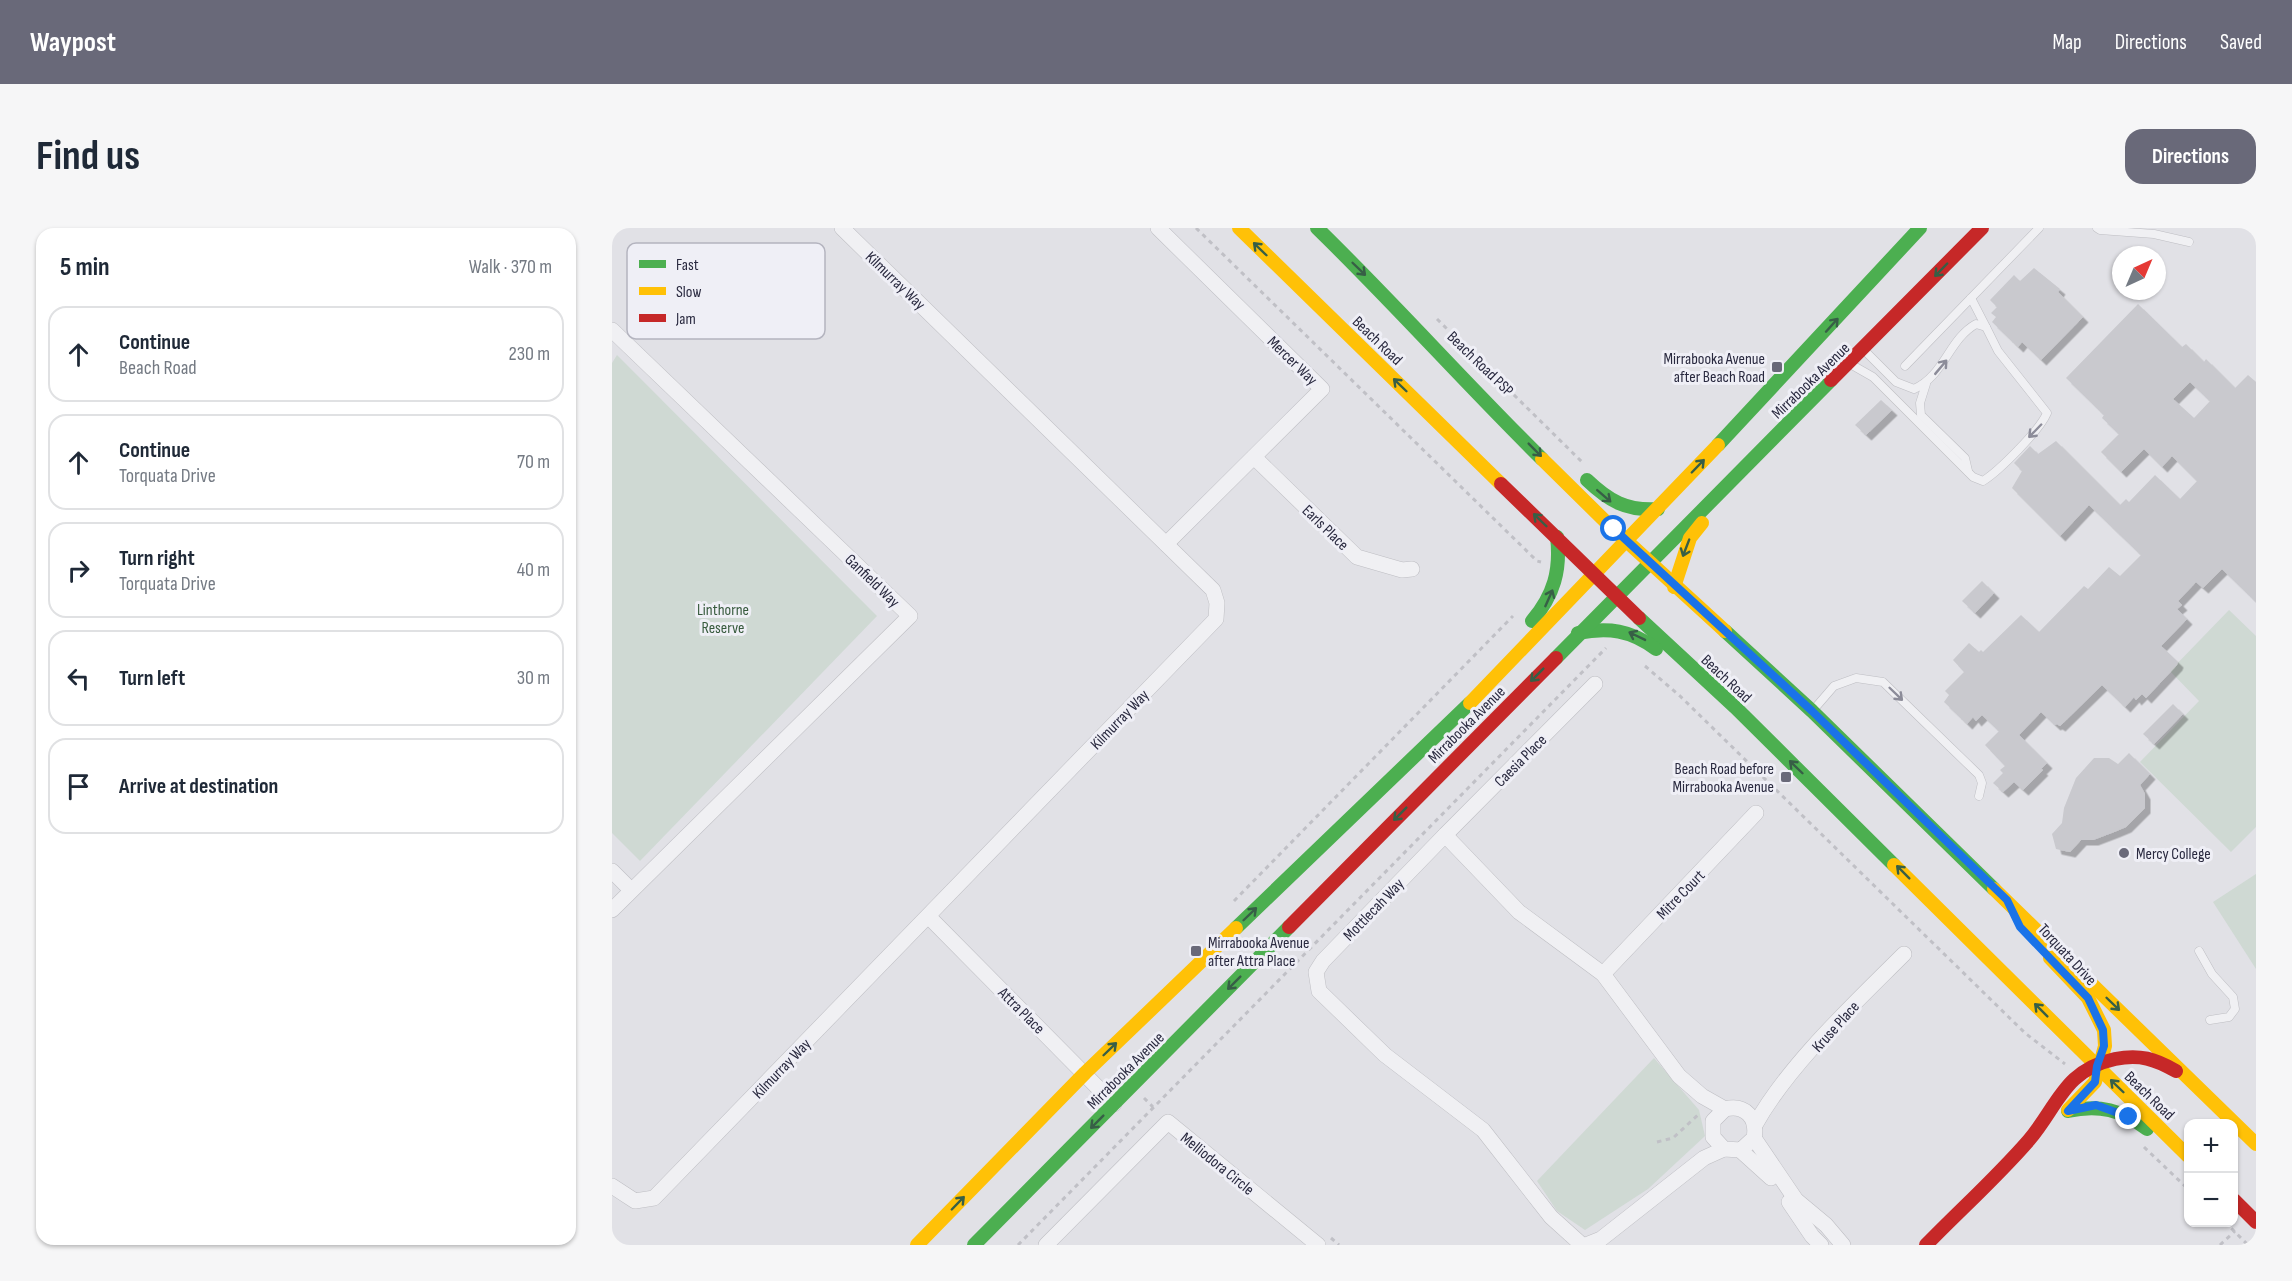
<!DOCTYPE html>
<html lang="en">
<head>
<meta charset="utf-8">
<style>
	:root { --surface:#fff; --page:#f6f6f7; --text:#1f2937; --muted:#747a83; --line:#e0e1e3; --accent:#696979 }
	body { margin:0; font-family:"Sofia Sans Condensed",sans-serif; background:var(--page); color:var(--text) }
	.controls { position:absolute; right:18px; bottom:18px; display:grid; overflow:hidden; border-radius:12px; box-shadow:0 2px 4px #0004 }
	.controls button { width:54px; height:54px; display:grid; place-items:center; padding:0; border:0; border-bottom:2px solid var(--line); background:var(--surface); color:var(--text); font:30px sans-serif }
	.compass { position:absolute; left:1500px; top:18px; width:54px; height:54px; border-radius:50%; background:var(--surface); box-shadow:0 2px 4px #0004; rotate:44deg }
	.stop { position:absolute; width:18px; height:18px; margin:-14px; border:4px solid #1a73e8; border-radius:50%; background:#fff }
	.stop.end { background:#1a73e8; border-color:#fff; box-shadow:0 2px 6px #0008 }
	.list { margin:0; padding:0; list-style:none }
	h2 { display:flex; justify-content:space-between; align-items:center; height:78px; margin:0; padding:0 24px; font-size:26px }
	h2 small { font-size:20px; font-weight:400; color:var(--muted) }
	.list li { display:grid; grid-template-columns:39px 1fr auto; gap:18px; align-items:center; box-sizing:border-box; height:96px; margin:0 12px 12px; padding:0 12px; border:2px solid var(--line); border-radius:18px }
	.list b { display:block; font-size:22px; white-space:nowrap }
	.list p { margin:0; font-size:20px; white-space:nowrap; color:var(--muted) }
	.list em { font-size:20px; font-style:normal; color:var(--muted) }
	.icon { flex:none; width:33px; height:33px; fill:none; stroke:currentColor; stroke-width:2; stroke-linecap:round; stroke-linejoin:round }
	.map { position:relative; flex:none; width:1644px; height:1017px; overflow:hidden; border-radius:18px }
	header { display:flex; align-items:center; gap:36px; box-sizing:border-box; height:84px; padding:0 30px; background:var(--accent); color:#fff }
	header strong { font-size:28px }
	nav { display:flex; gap:33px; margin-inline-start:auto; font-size:21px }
	.intro { display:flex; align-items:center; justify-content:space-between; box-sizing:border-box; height:144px; padding:0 36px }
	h1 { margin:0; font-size:42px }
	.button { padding:15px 27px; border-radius:18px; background:var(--accent); color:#fff; font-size:21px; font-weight:700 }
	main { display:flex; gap:36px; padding:0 36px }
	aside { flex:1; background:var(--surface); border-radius:18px; box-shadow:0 2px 4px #0004 }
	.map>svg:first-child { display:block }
	.green { fill:#cfd9d3 }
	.building { fill:#c9c9ce; fill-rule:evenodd; filter:url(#shadow) }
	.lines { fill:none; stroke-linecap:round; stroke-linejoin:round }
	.lane-casing { stroke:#bebec3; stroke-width:9 }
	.street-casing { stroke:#bebec3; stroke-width:16 }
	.path { stroke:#c0c0c6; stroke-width:3; stroke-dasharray:4.5 4.5; stroke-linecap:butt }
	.lane { stroke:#f0f0f3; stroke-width:8 }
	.street { stroke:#f0f0f3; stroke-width:15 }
	.fast { stroke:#4caf50; stroke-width:14 }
	.slow { stroke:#ffc107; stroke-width:14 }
	.jam { stroke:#c62828; stroke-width:14 }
	.oneway { stroke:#375f46 }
	.oneway2 { stroke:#8c8c99 }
	.route { stroke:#1a73e8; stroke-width:8 }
	.poi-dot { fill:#696979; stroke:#efeff6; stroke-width:2 }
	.labels { text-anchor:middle; stroke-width:6; stroke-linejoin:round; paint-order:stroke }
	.street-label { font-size:16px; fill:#29293f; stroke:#efeff6 }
	.poi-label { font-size:16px; fill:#29293f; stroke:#efeff6; text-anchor:end }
	.park-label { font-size:16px; fill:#375a3d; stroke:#efeff6 }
	.key { fill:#efeff6; stroke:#b4b4bf; stroke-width:1.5 }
	.key-label { font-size:16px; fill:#29293f }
</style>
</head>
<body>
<header>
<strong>Waypost</strong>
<nav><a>Map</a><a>Directions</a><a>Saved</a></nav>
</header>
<div class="intro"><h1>Find us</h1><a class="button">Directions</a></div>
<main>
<aside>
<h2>5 min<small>Walk · 370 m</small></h2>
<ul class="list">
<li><svg class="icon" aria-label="ahead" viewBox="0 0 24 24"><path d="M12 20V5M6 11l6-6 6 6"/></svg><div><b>Continue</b><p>Beach Road</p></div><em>230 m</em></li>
<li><svg class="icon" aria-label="ahead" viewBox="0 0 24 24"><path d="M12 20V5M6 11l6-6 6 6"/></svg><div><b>Continue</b><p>Torquata Drive</p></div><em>70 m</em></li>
<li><svg class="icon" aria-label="right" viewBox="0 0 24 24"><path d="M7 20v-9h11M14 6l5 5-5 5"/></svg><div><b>Turn right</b><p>Torquata Drive</p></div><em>40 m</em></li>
<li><svg class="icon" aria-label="left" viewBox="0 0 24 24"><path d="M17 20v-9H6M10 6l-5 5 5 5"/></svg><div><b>Turn left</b></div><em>30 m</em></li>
<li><svg class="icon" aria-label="arrive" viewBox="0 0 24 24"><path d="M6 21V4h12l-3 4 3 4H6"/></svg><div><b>Arrive at destination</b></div></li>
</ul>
</aside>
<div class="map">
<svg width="1644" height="1017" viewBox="0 0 1644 1017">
	<defs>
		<filter id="shadow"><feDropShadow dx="5.5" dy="5.5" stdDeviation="0" flood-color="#0004"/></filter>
	</defs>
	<rect width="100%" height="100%" fill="#e1e1e6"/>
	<g class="green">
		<polygon points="5,127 265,388 28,633 0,605 0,135"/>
		<polygon points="1617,382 1644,408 1644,599 1619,624 1528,534 1587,473 1558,443"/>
		<polygon points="1644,646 1644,741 1601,674"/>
		<polygon points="1042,830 1087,882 1093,908 1036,961 973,1002 945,983 925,953"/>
	</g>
	<g class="building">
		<polygon points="1422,40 1448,61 1446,64 1471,89 1429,132 1410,114 1406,119 1380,94 1384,89 1379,85 1385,79 1378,72 1402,47 1408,53"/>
		<path d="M1526,76L1570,119L1574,116L1592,134L1594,131L1623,160L1636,147L1644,154V374L1610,341L1591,360L1584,354L1566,373L1570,377L1565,381L1575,391L1549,418L1566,434L1565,437L1534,470L1530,466L1524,472L1522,469L1513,479L1490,457L1448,498L1445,496L1443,497L1429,484L1407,507L1435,535L1429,541L1431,542L1411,562L1402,554L1391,564L1381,555L1391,545L1388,542L1393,538L1373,517L1387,503L1370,487L1364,493L1361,489L1355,496L1332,474L1337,467L1333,463L1352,444L1341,432L1357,415L1367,424L1369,422L1371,424L1409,387L1427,404L1472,358L1476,361L1497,339L1508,348L1529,327L1477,277L1448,308L1400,260L1410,243L1402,235L1418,218L1426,226L1444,213L1508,277L1514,271L1517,274L1543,247L1568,271L1585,253L1560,228L1550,239L1532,221L1509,244L1489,224L1507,206L1490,190L1492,187L1454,150ZM1578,154L1598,173L1582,190L1561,171Z"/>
		<polygon points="1269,172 1280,182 1254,207 1243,197"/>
		<polygon points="1370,353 1382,365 1363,385 1350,373"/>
		<polygon points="1561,476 1571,486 1542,516 1531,506"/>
		<polygon points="1517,525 1538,546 1528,557 1533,566 1533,580 1514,599 1502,604 1481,612 1469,612 1458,624 1444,621 1440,606 1450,595 1452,580 1464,550 1482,530 1497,530 1506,536"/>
	</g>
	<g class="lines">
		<g class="lane-casing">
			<g id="lane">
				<polyline points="1485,0 1488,2 1542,6 1577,14"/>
				<polyline points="1359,70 1374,99"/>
				<path d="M1240,137L1261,149L1361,249L1371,253C1387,243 1428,202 1435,185L1386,123L1374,99L1364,96C1337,111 1332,148 1302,161L1284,154L1253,123"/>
				<polyline points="1293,138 1427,0"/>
				<polyline points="1314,156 1308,175 1309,187 1353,230 1356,243"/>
				<polyline points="1203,480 1222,458 1244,450 1271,454 1367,547 1370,555 1367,568"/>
				<polyline points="1587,723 1600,746 1621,769 1623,781 1617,789 1598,792"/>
			</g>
		</g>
		<g class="street-casing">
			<g id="street">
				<polyline points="546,0 710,161 554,316"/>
				<polyline points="0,102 298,388 0,682"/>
				<polyline points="642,229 745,329 790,342 800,341"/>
				<polyline points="833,607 983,456"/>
				<polyline points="0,643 19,662"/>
				<polyline points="317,689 502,876"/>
				<polyline points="991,746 1144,585"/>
				<path d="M1143,897C1177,836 1242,776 1292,726"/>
				<polyline points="1142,910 1184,972 1214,997 1231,1017"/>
				<polyline points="1128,922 1159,950"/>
				<polyline points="0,958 23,973 42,970 604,391 605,375 601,362 230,0"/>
				<polyline points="1177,974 1200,1008 1209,1017"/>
				<polyline points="434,1017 556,894 706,1017"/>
				<path d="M970,1017L939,989L871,902L773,827L707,763L704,744L711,733L833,607L907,684L991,746L1067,848L1090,868L1113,881C1133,876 1146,890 1142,910L1129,922L1112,921L1101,909V893L1113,881"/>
				<polyline points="974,1017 989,1011 1092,930 1112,921"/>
			</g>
		</g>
		<g class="path">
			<polyline points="584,0 925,333 929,334"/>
			<polyline points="825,91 970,234"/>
			<polyline points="1033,438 1068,468 1413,805 1453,836"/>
			<polyline points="622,673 901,388"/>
			<polyline points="532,870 541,879"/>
			<polyline points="1045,914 1061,910 1087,886"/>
			<polyline points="1532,919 1576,961"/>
			<polyline points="1613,994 1636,1017"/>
			<polyline points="719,1010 727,1017"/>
			<polyline points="406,1017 994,420"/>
			<polyline points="1608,1017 1623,1003"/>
		</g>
		<use href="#lane" class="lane"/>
		<use href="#street" class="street"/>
		<g class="fast">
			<path d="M705,0C782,75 854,156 930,231"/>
			<polyline points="1106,217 1308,0"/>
			<path d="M975,252C997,273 1014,283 1046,281"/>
			<polyline points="1027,390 1123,479 1282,637"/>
			<path d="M920,393C942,367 949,342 945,309"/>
			<polyline points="1113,403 1200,483 1382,661"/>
			<path d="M966,405C996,399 1019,402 1044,421"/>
			<polyline points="944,430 1219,152"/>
			<polyline points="624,700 858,475"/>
			<path d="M1456,883C1487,876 1510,882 1535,901"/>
			<polyline points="362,1017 677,699"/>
		</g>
		<g class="slow">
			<polyline points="627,0 889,256"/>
			<polyline points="930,231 996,296 1113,403"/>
			<polyline points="1062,359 1078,310 1090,295"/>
			<polyline points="858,475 1106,217"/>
			<polyline points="1282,637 1576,928"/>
			<polyline points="1382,661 1644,916"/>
			<polyline points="1438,730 1476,770 1492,802 1493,818 1483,854 1456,882"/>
			<polyline points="305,1017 473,845 624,700"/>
		</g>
		<g class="jam">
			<polyline points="1219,152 1370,0"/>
			<polyline points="889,256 1027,390"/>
			<polyline points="677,699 944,430"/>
			<polyline points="1622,972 1644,994"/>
			<path d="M1314,1017C1348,982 1385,949 1417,912C1446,878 1452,842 1503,831C1528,826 1543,831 1564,843"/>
		</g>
	</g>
	<defs><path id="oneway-shaft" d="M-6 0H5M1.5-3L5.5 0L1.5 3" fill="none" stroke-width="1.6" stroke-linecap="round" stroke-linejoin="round" transform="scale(1.5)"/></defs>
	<g class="oneway">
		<use href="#oneway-shaft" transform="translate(648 21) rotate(-136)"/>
		<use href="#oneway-shaft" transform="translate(747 41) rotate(44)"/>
		<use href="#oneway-shaft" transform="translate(1329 42) rotate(134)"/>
		<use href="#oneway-shaft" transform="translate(1220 97) rotate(-48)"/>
		<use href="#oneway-shaft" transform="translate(788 157) rotate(-136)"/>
		<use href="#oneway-shaft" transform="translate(923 222) rotate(45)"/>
		<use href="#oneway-shaft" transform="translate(1086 238) rotate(-46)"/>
		<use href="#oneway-shaft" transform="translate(992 268) rotate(41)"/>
		<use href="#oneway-shaft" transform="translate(928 292) rotate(-136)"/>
		<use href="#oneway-shaft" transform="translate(1074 320) rotate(111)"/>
		<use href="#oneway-shaft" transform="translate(937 370) rotate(-66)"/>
		<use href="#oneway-shaft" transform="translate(1025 408) rotate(-154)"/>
		<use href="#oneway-shaft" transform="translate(925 447) rotate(135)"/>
		<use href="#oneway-shaft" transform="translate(1184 539) rotate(-136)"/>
		<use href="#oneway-shaft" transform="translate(788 586) rotate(135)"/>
		<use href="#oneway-shaft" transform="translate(1291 644) rotate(-135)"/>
		<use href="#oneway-shaft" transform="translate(638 686) rotate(-44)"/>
		<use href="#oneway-shaft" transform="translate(622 755) rotate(135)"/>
		<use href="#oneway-shaft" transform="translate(1501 776) rotate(44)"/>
		<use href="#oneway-shaft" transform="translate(1429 782) rotate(-135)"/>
		<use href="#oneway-shaft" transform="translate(498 821) rotate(-44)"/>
		<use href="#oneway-shaft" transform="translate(1505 858) rotate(-136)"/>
		<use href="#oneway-shaft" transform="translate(485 894) rotate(135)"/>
		<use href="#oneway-shaft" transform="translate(346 975) rotate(-46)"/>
	</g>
	<g class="oneway2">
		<use href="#oneway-shaft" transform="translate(1329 139) rotate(-50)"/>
		<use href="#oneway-shaft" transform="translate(1423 203) rotate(134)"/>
		<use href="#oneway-shaft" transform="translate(1284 466) rotate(44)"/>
	</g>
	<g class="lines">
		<polyline class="route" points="1002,301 1200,483 1395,672 1408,699 1476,770 1491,802 1492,818 1485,838 1483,854 1456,883 1484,877 1517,889"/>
	</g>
	<g class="poi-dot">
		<rect x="1159" y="133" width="12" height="12" rx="3"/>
		<rect x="1168" y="543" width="12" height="12" rx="3"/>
		<circle cx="1512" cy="625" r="6"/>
		<rect x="578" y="717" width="12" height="12" rx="3"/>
	</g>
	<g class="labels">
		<g class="street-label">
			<text transform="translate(284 52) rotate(44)" y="6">Kilmurray Way</text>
			<text transform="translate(766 112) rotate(44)" y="6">Beach Road</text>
			<text transform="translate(681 132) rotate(44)" y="6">Mercer Way</text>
			<text transform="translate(869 135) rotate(44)" y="6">Beach Road PSP</text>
			<text transform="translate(1198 152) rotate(-44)" y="6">Mirrabooka Avenue</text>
			<text transform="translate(714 299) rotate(44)" y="6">Earls Place</text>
			<text transform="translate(261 352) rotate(44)" y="6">Ganfield Way</text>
			<text transform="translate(1115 450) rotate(43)" y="6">Beach Road</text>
			<text transform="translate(507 491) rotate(-46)" y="6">Kilmurray Way</text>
			<text transform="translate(854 496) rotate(-45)" y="6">Mirrabooka Avenue</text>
			<text transform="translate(908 532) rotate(-45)" y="6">Caesia Place</text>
			<text transform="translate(1068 666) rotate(-46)" y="6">Mitre Court</text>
			<text transform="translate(761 681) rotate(-46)" y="6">Mottlecah Way</text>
			<text transform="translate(1456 726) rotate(47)" y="6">Torquata Drive</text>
			<text transform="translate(410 782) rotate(45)" y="6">Attra Place</text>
			<text transform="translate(1223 798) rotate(-48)" y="6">Kruse Place</text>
			<text transform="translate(169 840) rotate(-46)" y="6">Kilmurray Way</text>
			<text transform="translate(513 842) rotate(-45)" y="6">Mirrabooka Avenue</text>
			<text transform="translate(1538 867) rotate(44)" y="6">Beach Road</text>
			<text transform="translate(606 935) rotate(39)" y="6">Melliodora Circle</text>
		</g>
		<g class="poi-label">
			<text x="1153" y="136">Mirrabooka Avenue<tspan x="1153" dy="18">after Beach Road</tspan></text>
			<text x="1162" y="546">Beach Road before<tspan x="1162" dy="18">Mirrabooka Avenue</tspan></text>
			<text x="1524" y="631" text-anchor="start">Mercy College</text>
			<text x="596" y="720" text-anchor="start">Mirrabooka Avenue<tspan x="596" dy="18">after Attra Place</tspan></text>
		</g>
		<g class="park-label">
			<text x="111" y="387">Linthorne<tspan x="111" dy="18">Reserve</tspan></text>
		</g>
	</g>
	<rect x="15" y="15" width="198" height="96" rx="9" class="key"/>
	<rect x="27" y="32" width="27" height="8" fill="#4caf50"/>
	<rect x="27" y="59" width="27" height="8" fill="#ffc107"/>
	<rect x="27" y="86" width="27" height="8" fill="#c62828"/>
	<g class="key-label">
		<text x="64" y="42">Fast</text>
		<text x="64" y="69">Slow</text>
		<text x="64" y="96">Jam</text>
	</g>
</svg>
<div class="controls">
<button>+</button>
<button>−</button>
</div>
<svg class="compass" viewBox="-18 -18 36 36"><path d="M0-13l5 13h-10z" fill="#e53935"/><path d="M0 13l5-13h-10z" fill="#747a83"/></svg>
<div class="stop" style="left:1002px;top:301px"></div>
<div class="stop end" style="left:1517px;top:889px"></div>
</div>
</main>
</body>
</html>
